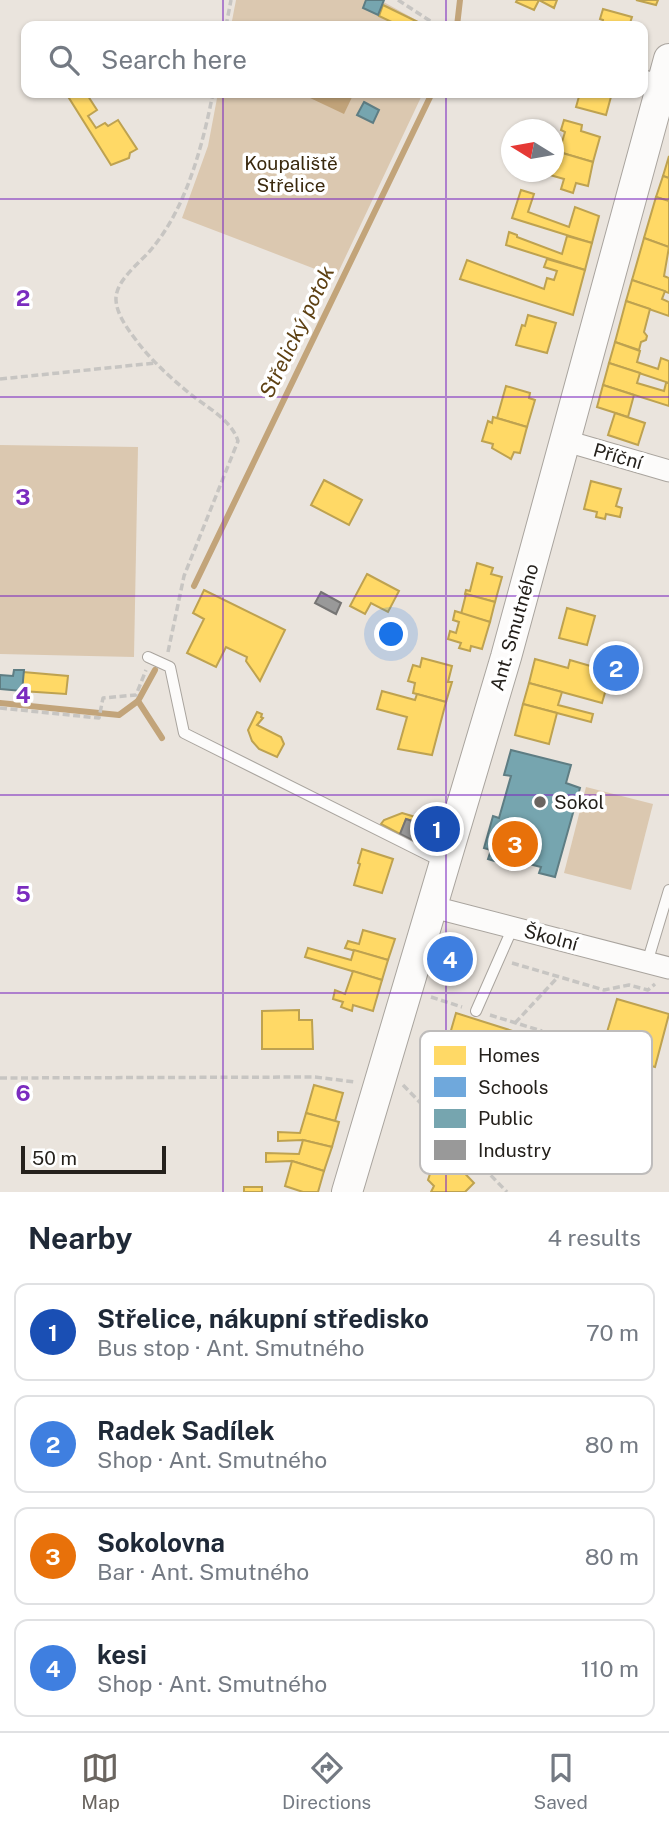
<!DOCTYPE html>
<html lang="en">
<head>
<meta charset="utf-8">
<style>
	:root { --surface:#fff; --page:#f6f6f7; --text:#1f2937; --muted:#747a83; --line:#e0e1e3; --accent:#6a6560 }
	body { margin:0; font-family:"Public Sans",sans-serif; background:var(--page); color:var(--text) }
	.compass { position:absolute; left:501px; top:119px; width:63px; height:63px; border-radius:50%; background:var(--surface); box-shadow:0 2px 5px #0004; rotate:281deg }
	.scale { position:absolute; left:21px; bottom:18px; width:145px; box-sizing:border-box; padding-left:7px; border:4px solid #25211c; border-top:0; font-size:19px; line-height:24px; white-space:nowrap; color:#25211c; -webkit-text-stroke:5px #fff; paint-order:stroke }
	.you { position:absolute; left:392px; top:635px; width:24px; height:24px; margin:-18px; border:5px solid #fff; border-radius:50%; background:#1a73e8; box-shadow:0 0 0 10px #1a73e833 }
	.badge { display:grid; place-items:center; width:46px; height:46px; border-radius:50%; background:var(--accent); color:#fff; font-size:23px; font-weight:700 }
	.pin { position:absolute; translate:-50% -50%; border:4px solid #fff; box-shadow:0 2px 7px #0006 }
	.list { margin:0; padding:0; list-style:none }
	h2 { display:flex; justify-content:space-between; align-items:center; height:91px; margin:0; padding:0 28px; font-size:30px }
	h2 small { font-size:23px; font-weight:400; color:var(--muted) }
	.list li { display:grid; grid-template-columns:46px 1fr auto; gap:21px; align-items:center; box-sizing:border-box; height:98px; margin:0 14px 14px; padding:0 14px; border:2px solid var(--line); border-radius:14px }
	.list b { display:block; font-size:26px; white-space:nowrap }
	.list p { margin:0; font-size:23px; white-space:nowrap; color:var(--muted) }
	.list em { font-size:23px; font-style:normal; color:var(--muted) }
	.icon { flex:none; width:38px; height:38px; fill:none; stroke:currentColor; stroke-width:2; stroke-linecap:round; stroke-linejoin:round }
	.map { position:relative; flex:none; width:669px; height:1192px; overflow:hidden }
	.search { position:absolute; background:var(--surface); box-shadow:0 2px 5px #0004; left:21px; right:21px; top:21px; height:77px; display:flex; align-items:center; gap:18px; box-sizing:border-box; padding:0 24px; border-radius:14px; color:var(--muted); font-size:26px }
	.sheet { height:539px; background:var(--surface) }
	nav { display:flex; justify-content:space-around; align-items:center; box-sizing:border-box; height:98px; border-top:2px solid var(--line); background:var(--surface); font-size:19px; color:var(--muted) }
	nav a { display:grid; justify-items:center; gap:4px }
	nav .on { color:var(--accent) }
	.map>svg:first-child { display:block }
	.green { fill:#dbc8b0 }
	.water { fill:#c2a47a }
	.homes { fill:#ffd966; stroke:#bea250; stroke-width:2 }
	.public { fill:#76a5af; stroke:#5e7d83; stroke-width:2 }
	.industry { fill:#999; stroke:#767574; stroke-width:2 }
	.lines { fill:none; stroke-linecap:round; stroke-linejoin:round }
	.stream { stroke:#c2a47a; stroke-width:6 }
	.lane-casing { stroke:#a9a49e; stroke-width:12 }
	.street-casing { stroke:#a9a49e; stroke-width:23 }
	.secondary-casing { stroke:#a9a49e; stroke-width:32 }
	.path { stroke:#c7c5c2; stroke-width:3.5; stroke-dasharray:7 3.5; stroke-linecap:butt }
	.lane { stroke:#fcfbfa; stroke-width:10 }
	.street { stroke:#fcfbfa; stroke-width:21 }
	.secondary { stroke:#fcfbfa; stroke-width:30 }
	.grid { fill:none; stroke:#7b2cbf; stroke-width:2; stroke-opacity:0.55 }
	.poi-dot { fill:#6a6560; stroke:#fff; stroke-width:2.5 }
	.labels { text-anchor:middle; stroke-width:7; stroke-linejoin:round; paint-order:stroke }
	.park-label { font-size:19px; fill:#3a290e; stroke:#fff }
	.street-label { font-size:19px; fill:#25211c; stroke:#fff }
	.poi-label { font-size:19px; fill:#25211c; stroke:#fff; text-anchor:start }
	.water-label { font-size:21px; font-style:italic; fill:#5e4113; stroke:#fff }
	.key { fill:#fff; stroke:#bebcbb; stroke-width:2 }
	.key-label { font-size:19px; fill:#25211c }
	.grid-label { font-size:23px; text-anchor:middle; font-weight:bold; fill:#7b2cbf; stroke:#fff; stroke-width:7; stroke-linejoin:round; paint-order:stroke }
</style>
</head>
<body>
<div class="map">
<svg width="669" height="1192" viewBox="0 0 669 1192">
	<rect width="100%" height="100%" fill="#eae4dd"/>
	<g class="green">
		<polygon points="236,0 380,0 427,26 231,26"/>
		<polygon points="218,93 423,93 336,277 182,218 208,146"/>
		<polygon points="0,445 138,447 134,657 0,654"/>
		<polygon points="586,787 653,804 631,890 564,873"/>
	</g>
	<polygon class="water" points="310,93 354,93 344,114 308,97"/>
	<g class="homes">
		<polygon points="517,0 557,0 554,8 539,0 534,10 516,2"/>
		<polygon points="636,0 658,0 656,5"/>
		<polygon points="383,5 426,26 400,26 379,16"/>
		<polygon points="603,9 632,17 629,26 602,26 603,20 600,19"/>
		<polygon points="78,93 86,93 97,110 88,116 96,128 105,123 108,126 118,120 137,149 130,153 129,158 111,165 69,98"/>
		<polygon points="580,93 612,93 606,115 576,107"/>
		<polygon points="564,120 582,125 581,131 600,137 593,162 559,152 565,132 561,130"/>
		<polygon points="559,152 593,162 588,186 576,183 573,193 561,189 564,179 550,175 551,172 554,172 554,163 556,163"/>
		<polygon points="669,156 669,178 663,176"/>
		<polygon points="663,176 669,178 669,201 656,197"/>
		<polygon points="521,190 534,194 528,212 569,227 575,207 599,216 592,243 512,218"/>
		<polygon points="656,197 669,201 669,247 644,238"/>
		<polygon points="509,232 517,235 517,237 562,254 567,236 592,243 585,270 506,245"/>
		<polygon points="644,238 669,247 664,276 669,278 669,293 632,280"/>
		<polygon points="547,259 585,270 573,315 460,279 467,260 544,289 547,278 554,280 557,271 544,267"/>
		<polygon points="632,280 665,291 662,299 669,302 669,316 626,301"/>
		<polygon points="626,301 650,309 644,332 647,336 646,340 641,342 639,350 615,342"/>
		<polygon points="528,315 556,323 547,353 516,345 522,325 525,326"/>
		<polygon points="615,342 640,351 637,362 658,369 661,358 669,361 669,383 609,363"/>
		<polygon points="609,363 640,373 637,383 664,391 666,383 669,383 669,406 603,385"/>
		<polygon points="603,385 634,395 628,417 597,407"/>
		<polygon points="506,386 530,393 529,398 535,400 527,427 497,418"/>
		<polygon points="615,413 645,423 638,445 608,435"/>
		<polygon points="493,417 527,427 520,453 514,452 511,459 492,448 493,444 482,441 488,421 492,423"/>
		<polygon points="324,480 362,500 349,525 311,505"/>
		<polygon points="591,481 621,489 616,506 622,508 620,517 606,514 605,519 596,517 597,512 584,509"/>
		<polygon points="477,563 493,568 491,574 502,577 495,602 465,594 466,590 470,591"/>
		<polygon points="367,574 399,591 388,612 371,603 365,614 350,606"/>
		<polygon points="204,590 285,630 260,681 246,661 247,657 226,647 216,667 187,653 204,619 193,613"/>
		<polygon points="466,594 495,602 490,622 461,614"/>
		<polygon points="567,608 595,616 587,645 559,638"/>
		<polygon points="455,611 490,622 482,649 471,646 470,651 459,648 461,643 448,639 450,631 456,633 459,622 453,620"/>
		<polygon points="422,658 452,666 448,682 452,682 446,702 413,693 415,683 408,681 413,665 420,667"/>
		<polygon points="535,659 568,668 570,660 611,672 602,703 529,683"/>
		<polygon points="23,672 68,676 66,694 22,691"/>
		<polygon points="529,683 562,692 558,705 593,714 591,722 523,704"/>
		<polygon points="382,691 415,700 417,694 446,702 432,755 398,749 407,717 377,709"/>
		<polygon points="523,704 557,713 549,744 515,735"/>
		<polygon points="257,712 262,714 261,717 263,718 257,725 281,737 284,744 277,757 259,749 252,741 248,730"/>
		<polygon points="402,813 429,821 428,826 406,819 400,834 381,824 384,820"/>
		<polygon points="362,849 393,859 382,893 354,885 360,864 358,863"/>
		<polygon points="363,930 395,939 388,960 345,948 348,941 359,944"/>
		<polygon points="308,948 351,960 354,950 388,960 382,980 305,957"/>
		<polygon points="353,971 382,980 373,1011 353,1005 352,1011 341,1007 343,1002 333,999 335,990 345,994"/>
		<polygon points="617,999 669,1014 655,1067 601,1052"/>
		<polygon points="299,1010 299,1020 312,1020 313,1049 262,1049 262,1011"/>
		<polygon points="456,1013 541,1040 525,1091 441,1065"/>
		<polygon points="314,1085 343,1093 335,1121 306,1113"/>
		<polygon points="306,1113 339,1122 332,1147 303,1140 278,1141 278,1132 300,1133"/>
		<polygon points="303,1140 332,1147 324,1171 292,1161 266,1162 266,1153 299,1154"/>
		<polygon points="452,1160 474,1183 465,1192 431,1192 434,1186 428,1180 431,1171 441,1170"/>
		<polygon points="292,1161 324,1171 318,1192 303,1192 285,1186"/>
		<rect x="244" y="1187" width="18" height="5"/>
	</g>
	<g class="public">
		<polygon points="366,0 384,0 378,15 363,8"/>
		<polygon points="364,102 379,110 373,123 357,115"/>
		<polygon points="14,670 24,670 22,691 0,689 0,675 13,676"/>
		<polygon points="511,750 571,765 566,783 580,788 555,877 539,873 541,867 509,859 508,865 488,859 491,850 484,848 493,816 499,818 511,776 504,775"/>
	</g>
	<g class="industry">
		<polygon points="321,592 341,603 336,614 315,603"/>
		<polygon points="612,660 627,664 623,676 606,671 609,661 612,662"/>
		<polygon points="406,819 428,826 422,845 400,834"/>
	</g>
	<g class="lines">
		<g class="stream">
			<polyline points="457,26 460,0"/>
			<polyline points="194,586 432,93"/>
			<polyline points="155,670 138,701 162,738"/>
			<polyline points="0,703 119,715 138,701"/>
		</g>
		<g class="lane-casing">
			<g id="lane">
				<polyline points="643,75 661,80"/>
				<polyline points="148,657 170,667 184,733 442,862"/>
				<polyline points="647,963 669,890"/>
				<polyline points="476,1011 513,927"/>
			</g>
		</g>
		<g class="street-casing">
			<g id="street">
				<polyline points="566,441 669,471"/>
				<polyline points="433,907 669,968"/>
			</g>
		</g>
		<g class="secondary-casing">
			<polyline id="secondary" points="347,1192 506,657 669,59"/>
		</g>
		<g class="path">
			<polyline points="398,0 438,26"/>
			<polyline points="226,26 231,0"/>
			<polyline points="0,379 155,363"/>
			<path d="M168,652L184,576L238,441C231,419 206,407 189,393C171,378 154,363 139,344C130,332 115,314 116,297C118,277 143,261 154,246C187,205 203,144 213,93"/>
			<polyline points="0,708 99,718 103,698 136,695 146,670"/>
			<polyline points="512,963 604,990 629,985 648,990 655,984"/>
			<polyline points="431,997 462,1007"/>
			<polyline points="490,1015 542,1031"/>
			<polyline points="515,1023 557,978"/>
			<polyline points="0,1078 315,1077 355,1082"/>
			<polyline points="403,1085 507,1192"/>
		</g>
		<use href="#lane" class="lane"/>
		<use href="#street" class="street"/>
		<use href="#secondary" class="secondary"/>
	</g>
	<path class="grid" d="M223,0V26M446,0V26M223,93V1192M446,93V1192M0,199H669M0,397H669M0,596H669M0,795H669M0,993H669"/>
	<circle class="poi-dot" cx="540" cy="802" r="7"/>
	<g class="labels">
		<g class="park-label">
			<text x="291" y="170">Koupaliště<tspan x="291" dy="22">Střelice</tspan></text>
		</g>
		<g class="street-label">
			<text transform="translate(618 456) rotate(16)" y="7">Příční</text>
			<text transform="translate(514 627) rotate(-74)" y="7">Ant. Smutného</text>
			<text transform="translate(551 937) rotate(15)" y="7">Školní</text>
		</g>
		<g class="poi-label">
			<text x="554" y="809">Sokol</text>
		</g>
		<g class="water-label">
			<text transform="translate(297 332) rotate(-64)" y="7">Střelický potok</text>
		</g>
	</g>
	<rect x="420" y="1031" width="232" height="143" rx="10" class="key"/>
	<rect x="434" y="1046" width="32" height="19" fill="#ffd966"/>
	<rect x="434" y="1077" width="32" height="20" fill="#6fa8dc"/>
	<rect x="434" y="1109" width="32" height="19" fill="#76a5af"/>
	<rect x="434" y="1140" width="32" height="20" fill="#999"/>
	<g class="key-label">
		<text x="478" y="1062">Homes</text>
		<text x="478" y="1094">Schools</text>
		<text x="478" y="1125">Public</text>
		<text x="478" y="1157">Industry</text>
	</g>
	<g class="grid-label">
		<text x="23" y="306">2</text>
		<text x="23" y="505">3</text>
		<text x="23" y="703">4</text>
		<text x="23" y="902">5</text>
		<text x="23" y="1101">6</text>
	</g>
</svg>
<svg class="compass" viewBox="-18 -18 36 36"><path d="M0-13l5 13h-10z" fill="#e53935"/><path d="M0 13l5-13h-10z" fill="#747a83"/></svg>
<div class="scale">50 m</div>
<div class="you"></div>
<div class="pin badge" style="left:437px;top:829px;background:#1a4fb4">1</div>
<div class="pin badge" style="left:616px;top:668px;background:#3f7fe0">2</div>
<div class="pin badge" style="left:515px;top:844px;background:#e8710a">3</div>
<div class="pin badge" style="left:450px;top:959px;background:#3f7fe0">4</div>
<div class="search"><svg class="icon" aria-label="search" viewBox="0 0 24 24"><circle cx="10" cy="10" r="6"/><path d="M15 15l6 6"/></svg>Search here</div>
</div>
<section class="sheet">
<h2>Nearby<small>4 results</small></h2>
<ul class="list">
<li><span class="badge" style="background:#1a4fb4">1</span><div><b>Střelice, nákupní středisko</b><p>Bus stop · Ant. Smutného</p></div><em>70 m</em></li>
<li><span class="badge" style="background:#3f7fe0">2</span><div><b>Radek Sadílek</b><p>Shop · Ant. Smutného</p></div><em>80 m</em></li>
<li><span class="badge" style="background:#e8710a">3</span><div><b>Sokolovna</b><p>Bar · Ant. Smutného</p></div><em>80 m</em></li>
<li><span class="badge" style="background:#3f7fe0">4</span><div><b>kesi</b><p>Shop · Ant. Smutného</p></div><em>110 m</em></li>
</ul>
</section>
<nav>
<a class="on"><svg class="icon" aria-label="map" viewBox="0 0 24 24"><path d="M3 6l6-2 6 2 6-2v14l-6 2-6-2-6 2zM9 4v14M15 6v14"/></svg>Map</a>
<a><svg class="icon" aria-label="directions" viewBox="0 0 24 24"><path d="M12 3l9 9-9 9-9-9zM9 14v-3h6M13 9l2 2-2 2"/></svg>Directions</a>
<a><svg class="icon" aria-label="saved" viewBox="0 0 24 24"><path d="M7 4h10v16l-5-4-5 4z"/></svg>Saved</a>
</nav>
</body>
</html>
